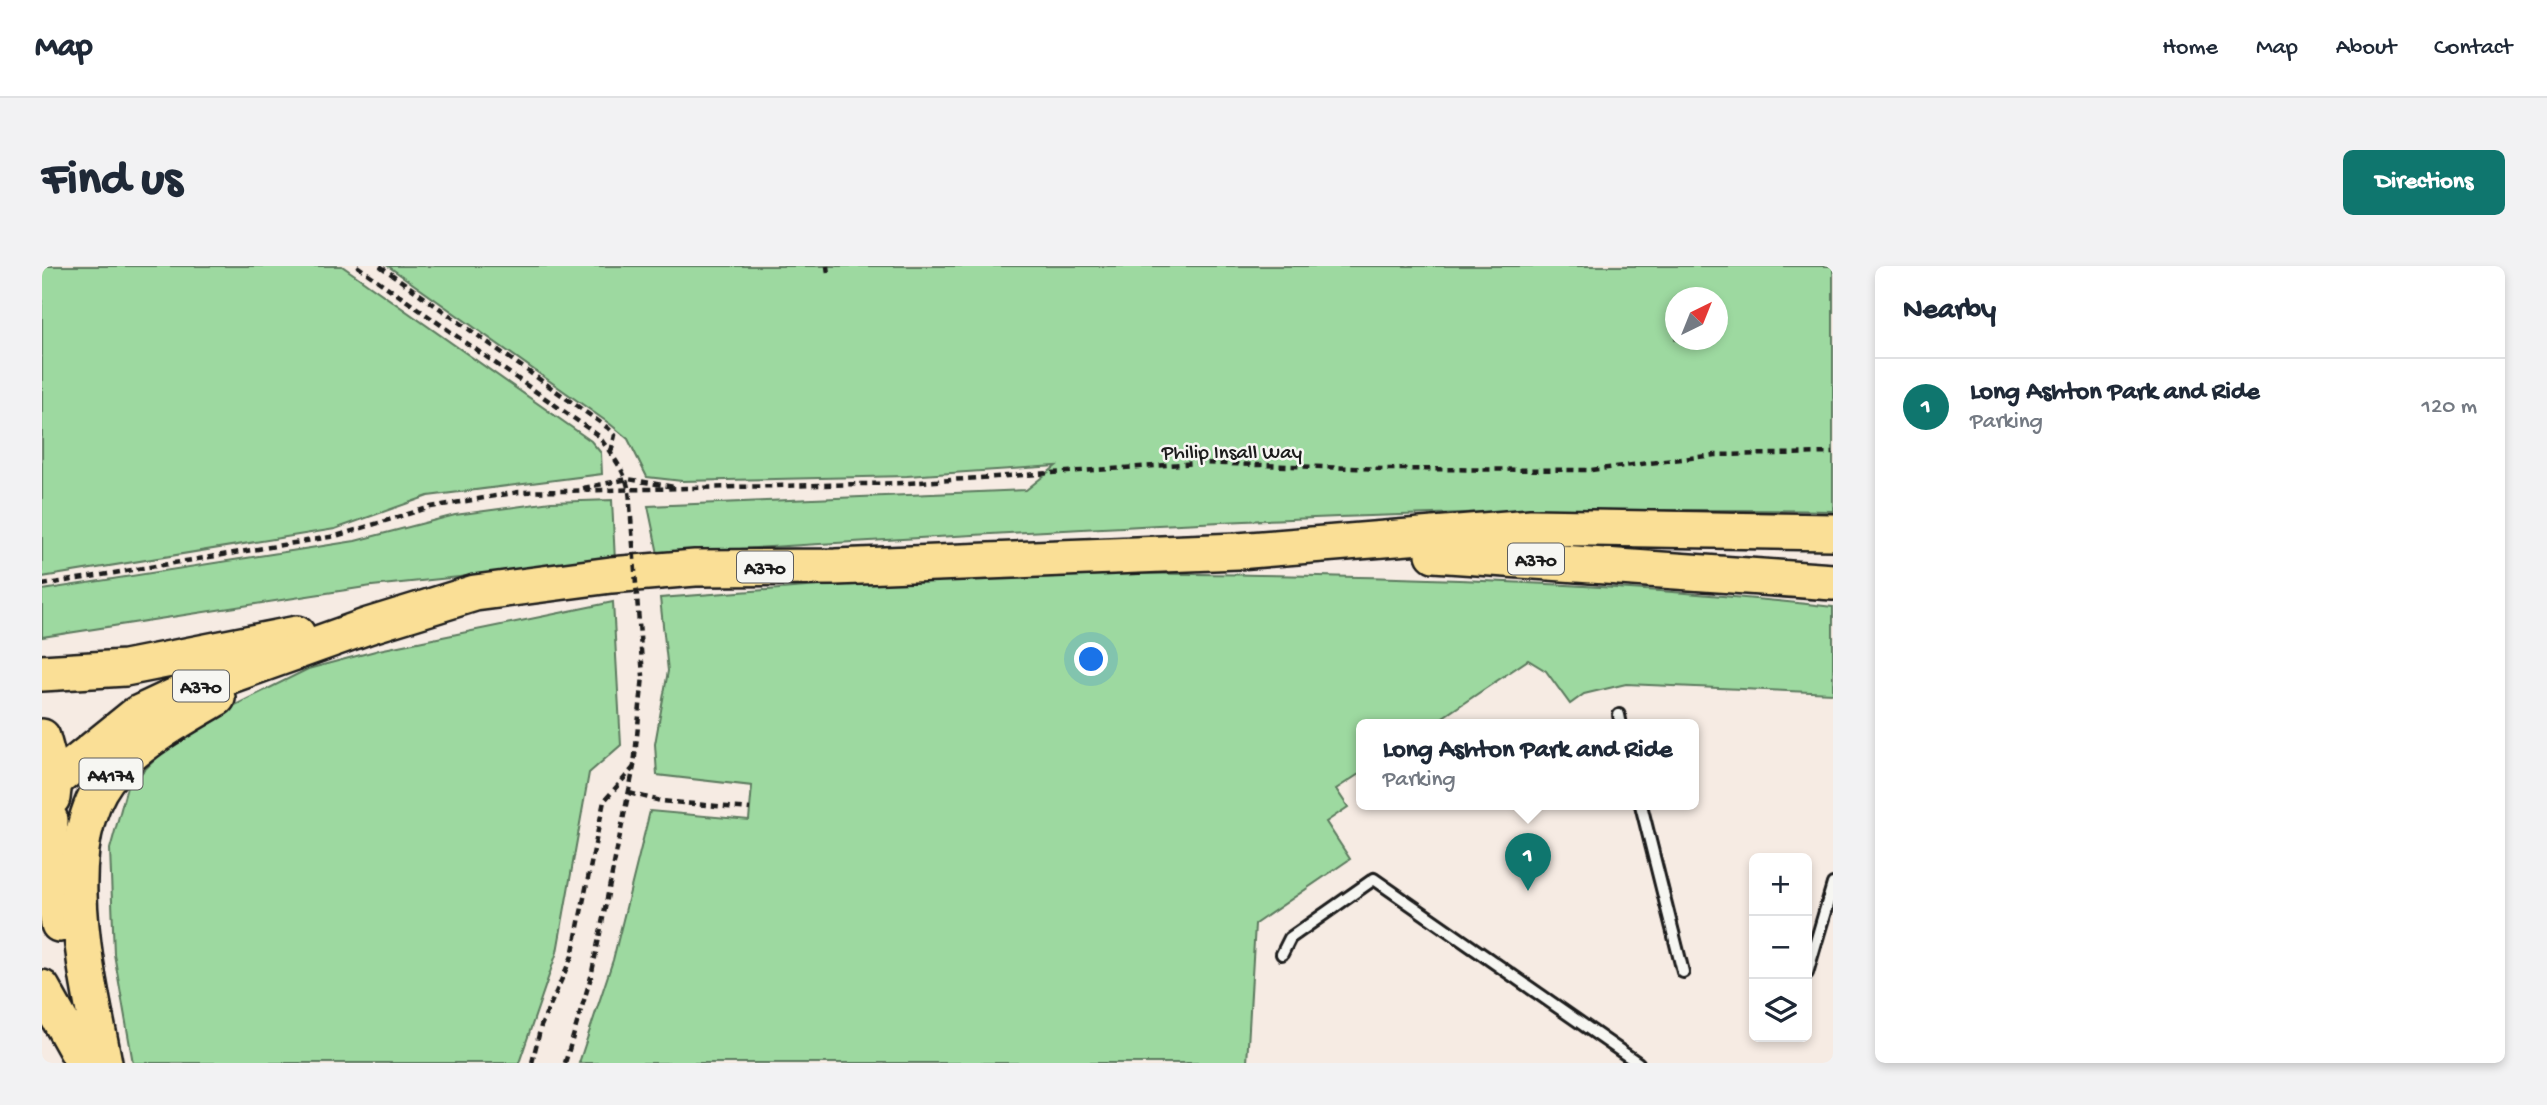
<!DOCTYPE html>
<html lang="en">
<head>
<meta charset="utf-8">
<style>
	:root { --surface:#fff; --page:#f2f2f3; --text:#1f2937; --muted:#747a83; --line:#e0e1e3; --accent:#0f766e }
	body { margin:0; font-family:"Gochi Hand",sans-serif; background:var(--page); color:var(--text) }
	.controls { position:absolute; right:21px; bottom:21px; display:grid; overflow:hidden; border-radius:10px; box-shadow:0 4px 10px #0003 }
	.controls button { width:63px; height:63px; display:grid; place-items:center; padding:0; border:0; border-bottom:2px solid var(--line); background:var(--surface); color:var(--text); font:35px sans-serif }
	.compass { position:absolute; left:1623px; top:21px; width:63px; height:63px; border-radius:50%; background:var(--surface); box-shadow:0 4px 10px #0003; rotate:43deg }
	.you { position:absolute; left:1050px; top:394px; width:24px; height:24px; margin:-18px; border:5px solid #fff; border-radius:50%; background:#1a73e8; box-shadow:0 0 0 10px #1a73e833 }
	.badge { display:grid; place-items:center; width:46px; height:46px; border-radius:50%; background:var(--accent); color:#fff; font-size:23px; font-weight:700 }
	.pin { position:absolute; translate:-50% -58px; filter:drop-shadow(0 2px 4px #0008) }
	.pin::after { content:''; position:absolute; top:37px; width:24px; height:21px; background:inherit; clip-path:polygon(0 0,100% 0,50% 100%) }
	.popup { position:absolute; left:1314px; top:453px; width:343px; height:91px; box-sizing:border-box; display:grid; place-content:center; border-radius:10px; background:var(--surface); filter:drop-shadow(0 2px 5px #0005); font-size:23px; white-space:nowrap; color:var(--muted) }
	.popup b { font-size:26px; color:var(--text) }
	.popup::after { content:''; position:absolute; left:50%; top:100%; margin-left:-14px; border:14px solid transparent; border-top-color:var(--surface) }
	.list { margin:0; padding:0; list-style:none }
	h2 { display:flex; justify-content:space-between; align-items:center; height:91px; margin:0; padding:0 28px; font-size:30px }
	h2 small { font-size:23px; font-weight:400; color:var(--muted) }
	.list li { display:grid; grid-template-columns:46px 1fr auto; gap:21px; align-items:center; box-sizing:border-box; height:98px; padding:0 28px; border-top:2px solid var(--line) }
	.list b { display:block; font-size:26px; white-space:nowrap }
	.list p { margin:0; font-size:23px; white-space:nowrap; color:var(--muted) }
	.list em { font-size:23px; font-style:normal; color:var(--muted) }
	.icon { flex:none; width:38px; height:38px; fill:none; stroke:currentColor; stroke-width:2; stroke-linecap:round; stroke-linejoin:round }
	.map { position:relative; flex:none; width:1791px; height:797px; overflow:hidden; border-radius:10px }
	header { display:flex; align-items:center; gap:42px; box-sizing:border-box; height:98px; padding:0 35px; background:var(--surface); border-bottom:2px solid var(--line) }
	header strong { font-size:33px }
	nav { display:flex; gap:38px; margin-inline-start:auto; font-size:24px }
	.intro { display:flex; align-items:center; justify-content:space-between; box-sizing:border-box; height:168px; padding:0 42px }
	h1 { margin:0; font-size:49px }
	.button { padding:18px 32px; border-radius:10px; background:var(--accent); color:#fff; font-size:24px; font-weight:700 }
	main { display:flex; gap:42px; padding:0 42px }
	aside { flex:1; background:var(--surface); border-radius:10px; box-shadow:0 4px 10px #0003 }
	.map>svg:first-child { display:block }
	.green { fill:#9dd9a0; stroke:#5c7a5e; stroke-width:2; fill-rule:evenodd }
	.lines { fill:none; stroke-linecap:round; stroke-linejoin:round }
	.service-casing { stroke:#1c1c1c; stroke-width:16 }
	.trunk-casing { stroke:#1c1c1c; stroke-width:40 }
	.path { stroke:#1c1c1c; stroke-width:4.5; stroke-dasharray:7 5; stroke-linecap:butt }
	.service { stroke:#f6f6f2; stroke-width:10 }
	.trunk { stroke:#fadf96; stroke-width:35 }
	.path-bridge { stroke:#1c1c1c; stroke-width:4.5; stroke-dasharray:7 5; stroke-linecap:butt }
	.labels { text-anchor:middle; stroke-width:5; stroke-linejoin:round; paint-order:stroke }
	.shield { fill:#f6f6f2; stroke:#5d5d5c; stroke-width:2 }
	.shield-label { font-size:19px; font-weight:bold; fill:#1c1c1c }
	.street-label { font-size:21px; fill:#1c1c1c; stroke:#f6f6f2 }
</style>
</head>
<body>
<header>
<strong>Map</strong>
<nav><a>Home</a><a>Map</a><a>About</a><a>Contact</a></nav>
</header>
<div class="intro"><h1>Find us</h1><a class="button">Directions</a></div>
<main>
<div class="map">
<svg width="1791" height="797" viewBox="0 0 1791 797">
	<rect width="100%" height="100%" fill="#f6ebe3"/>
	<filter id="ink" filterUnits="userSpaceOnUse"><feTurbulence type="fractalNoise" baseFrequency=".0143" numOctaves="2"/><feDisplacementMap in="SourceGraphic" scale="14" xChannelSelector="R" yChannelSelector="G"/><feConvolveMatrix kernelMatrix="1 2 1 2 8 2 1 2 1" color-interpolation-filters="sRGB"/></filter>
	<g filter="url(#ink)">
		<g class="green">
			<polygon points="0,0 300,0 549,175 559,187 560,208 386,230 293,263 0,311"/>
			<path d="M346,0H1791V245C1399,238 1007,264 616,288L606,240L984,224L1014,200L865,210L640,215L605,211L586,173L568,158ZM1633,32H1675V74H1633Z"/>
			<polygon points="570,234 573,295 330,320 0,371 0,324 313,275 413,249 509,236"/>
			<path d="M1056,307C1300,309 1548,313 1791,341V427L1584,418L1542,428L1528,438L1504,405L1486,394L1389,459H1320V506L1294,523L1306,541L1284,556L1308,593L1213,658L1205,797H537L571,694L608,545L707,554L710,520L615,509L613,478L626,405L618,332L816,317Z"/>
			<polygon points="571,336 579,479 547,507 515,686 477,797 91,797 72,688 68,583 85,521 129,478 183,444 266,403 337,384"/>
		</g>
		<g class="lines">
			<g class="service-casing">
				<g id="service">
					<polyline points="1577,449 1579,459"/>
					<polyline points="1599,539 1641,706"/>
					<polyline points="1240,688 1248,672 1332,613 1596,797"/>
					<polyline points="1765,707 1791,618"/>
				</g>
			</g>
			<g class="trunk-casing">
				<g id="trunk">
					<polyline points="1392,288 1791,316"/>
					<polyline points="0,407 83,402 255,368"/>
					<polyline points="0,471 12,515 10,532"/>
					<polyline points="12,515 95,448 144,425 326,360 433,327 569,309 653,302 793,301 1196,285 1489,261 1791,266"/>
					<polyline points="8,554 6,588 17,658"/>
					<polyline points="0,722 42,797"/>
					<path d="M62,797C47,715 8,569 74,502C103,473 139,453 175,432"/>
				</g>
			</g>
			<g class="path">
				<path d="M315,0L557,170C573,195 588,208 588,239"/>
				<polyline points="338,0 566,162 573,169 569,186"/>
				<polyline points="785,0 786,8"/>
				<polyline points="541,222 586,213 632,221"/>
				<polyline points="0,319 294,270 389,241 477,226 865,217 1155,197 1341,203 1549,204 1673,189 1791,187"/>
				<polyline points="587,527 619,535 708,543"/>
				<polyline points="490,797 499,760 530,690 562,535 592,501"/>
				<polyline points="523,797 549,711 592,500 601,410"/>
			</g>
			<use href="#service" class="service"/>
			<use href="#trunk" class="trunk"/>
			<polyline class="path-bridge" points="588,239 601,410"/>
		</g>
	</g>
	<g class="labels">
		<g class="shield">
			<rect x="1466" y="277.5" width="56" height="31" rx="5"/>
			<rect x="695" y="285.5" width="56" height="31" rx="5"/>
			<rect x="131" y="404.5" width="56" height="31" rx="5"/>
			<rect x="37.5" y="492.5" width="63" height="31" rx="5"/>
		</g>
		<g class="shield-label">
			<text x="1494" y="300">A370</text>
			<text x="723" y="308">A370</text>
			<text x="159" y="427">A370</text>
			<text x="69" y="515">A4174</text>
		</g>
		<g class="street-label">
			<text x="1190" y="192">Philip Insall Way</text>
		</g>
	</g>
</svg>
<div class="controls">
<button>+</button>
<button>−</button>
<button><svg class="icon" aria-label="layers" viewBox="0 0 24 24"><path d="M12 4l9 5-9 5-9-5zM3 14l9 5 9-5"/></svg></button>
</div>
<svg class="compass" viewBox="-18 -18 36 36"><path d="M0-13l5 13h-10z" fill="#e53935"/><path d="M0 13l5-13h-10z" fill="#747a83"/></svg>
<div class="you"></div>
<div class="pin badge" style="left:1486px;top:625px">1</div>
<div class="popup"><b>Long Ashton Park and Ride</b>Parking</div>
</div>
<aside>
<h2>Nearby<small></small></h2>
<ul class="list">
<li><span class="badge">1</span><div><b>Long Ashton Park and Ride</b><p>Parking</p></div><em>120 m</em></li>
</ul>
</aside>
</main>
</body>
</html>
